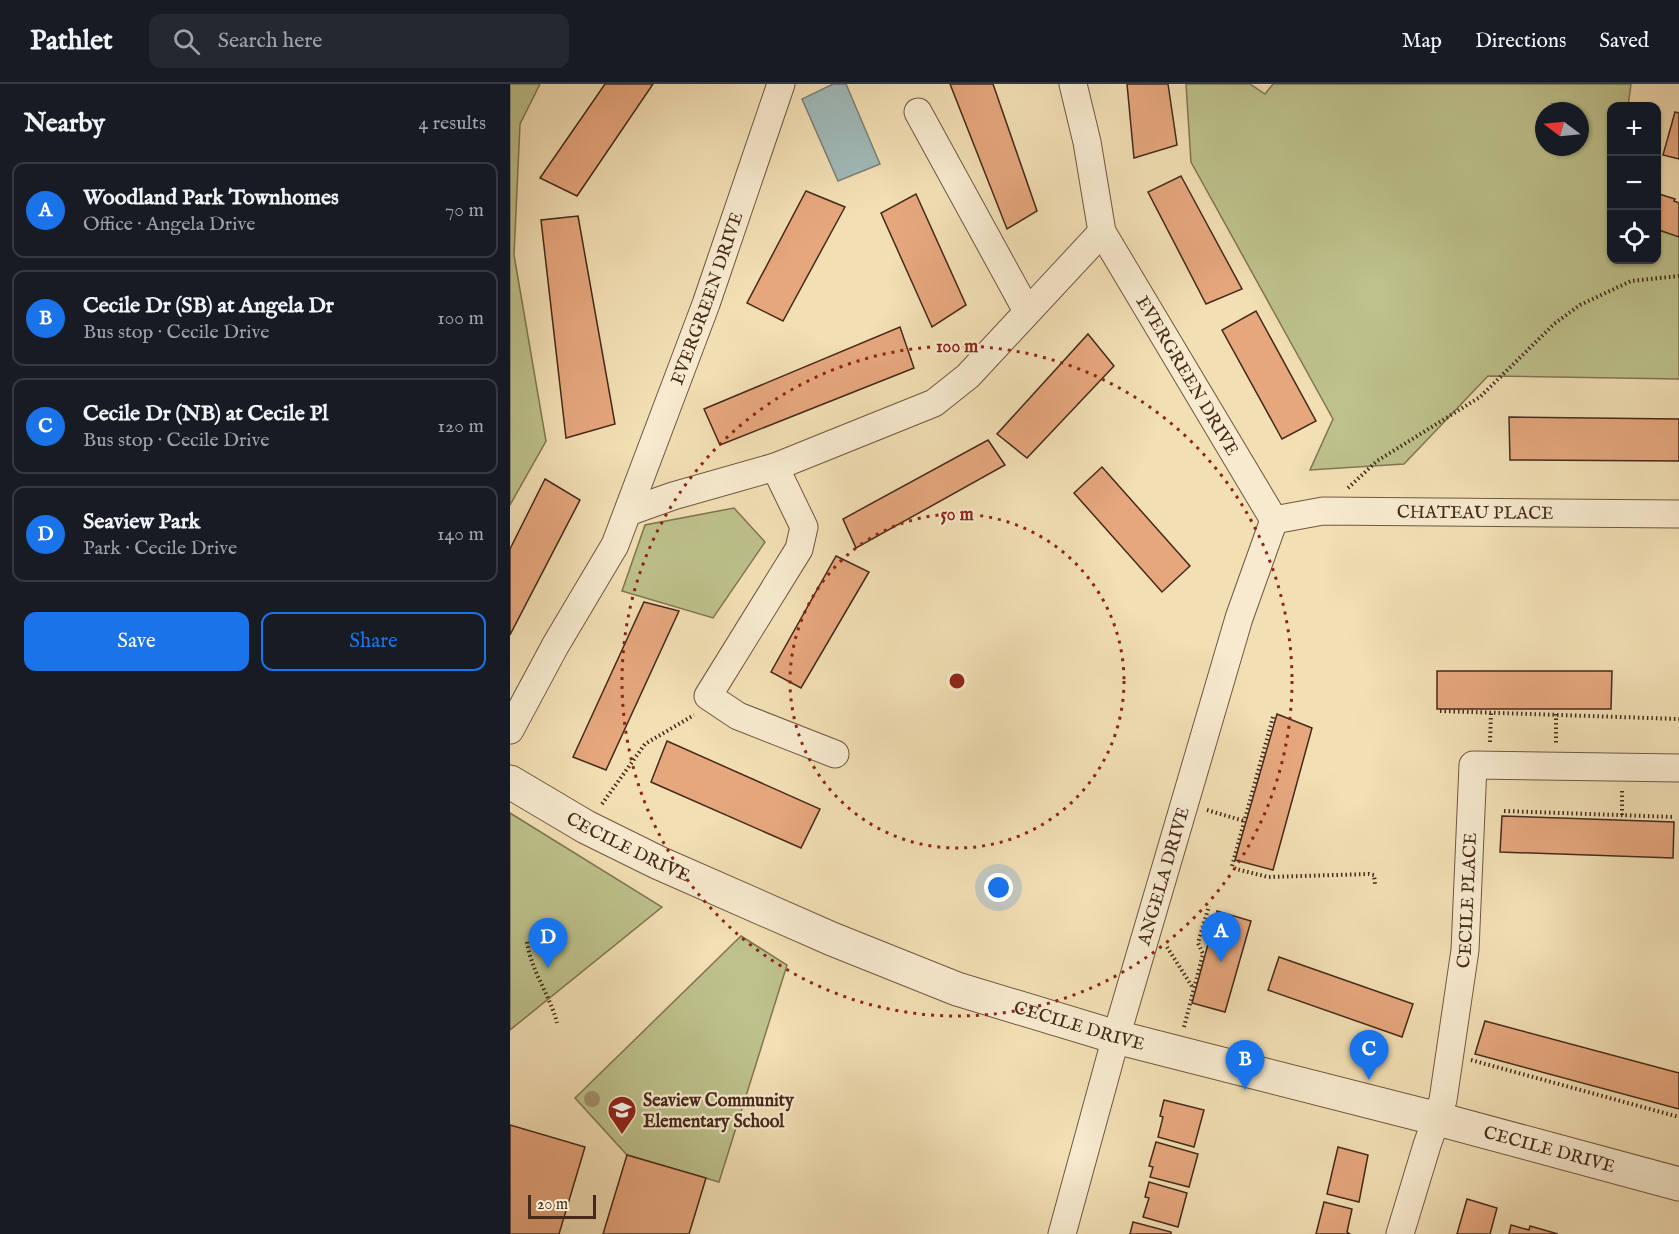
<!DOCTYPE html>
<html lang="en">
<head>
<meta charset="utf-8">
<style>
	:root { --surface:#171b24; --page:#242831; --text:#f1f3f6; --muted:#9ea1a6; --line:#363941; --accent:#1a73e8 }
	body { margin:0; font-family:"IM FELL English",serif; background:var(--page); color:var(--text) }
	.controls { position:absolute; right:18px; top:18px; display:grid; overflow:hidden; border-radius:12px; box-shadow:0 2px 4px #0004 }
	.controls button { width:54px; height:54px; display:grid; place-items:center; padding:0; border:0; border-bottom:2px solid var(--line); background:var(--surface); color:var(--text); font:30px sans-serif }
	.compass { position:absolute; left:1025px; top:18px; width:54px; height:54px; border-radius:50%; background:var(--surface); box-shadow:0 2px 4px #0004; rotate:286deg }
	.scale { position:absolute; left:18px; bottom:15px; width:68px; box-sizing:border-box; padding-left:6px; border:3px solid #45291b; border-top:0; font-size:16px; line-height:21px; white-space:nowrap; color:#45291b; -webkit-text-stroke:4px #f7eace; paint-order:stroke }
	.you { position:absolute; left:489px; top:804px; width:21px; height:21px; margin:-15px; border:4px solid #fff; border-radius:50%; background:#1a73e8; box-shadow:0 0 0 9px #1a73e833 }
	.badge { display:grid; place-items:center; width:39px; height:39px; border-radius:50%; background:var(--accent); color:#fff; font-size:20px; font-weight:700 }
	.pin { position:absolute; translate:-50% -50px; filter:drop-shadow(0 2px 3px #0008) }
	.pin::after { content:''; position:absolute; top:32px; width:21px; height:18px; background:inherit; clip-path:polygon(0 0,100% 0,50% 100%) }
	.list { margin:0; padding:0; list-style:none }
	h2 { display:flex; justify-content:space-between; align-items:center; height:78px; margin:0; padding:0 24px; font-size:26px }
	h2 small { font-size:20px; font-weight:400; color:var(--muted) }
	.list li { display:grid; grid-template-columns:39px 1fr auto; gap:18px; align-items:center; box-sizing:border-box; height:96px; margin:0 12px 12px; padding:0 12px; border:2px solid var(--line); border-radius:12px }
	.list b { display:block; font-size:22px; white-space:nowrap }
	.list p { margin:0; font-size:20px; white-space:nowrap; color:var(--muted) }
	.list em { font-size:20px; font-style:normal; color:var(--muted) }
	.actions { display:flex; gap:12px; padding:18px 24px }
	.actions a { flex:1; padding:14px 0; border:2px solid var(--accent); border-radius:12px; text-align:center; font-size:21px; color:var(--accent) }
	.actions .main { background:var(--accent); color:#fff }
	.icon { flex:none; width:33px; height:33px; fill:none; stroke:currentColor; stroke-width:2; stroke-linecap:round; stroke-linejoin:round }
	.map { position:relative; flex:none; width:1169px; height:1150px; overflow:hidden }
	header { display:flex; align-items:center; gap:36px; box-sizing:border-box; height:84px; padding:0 30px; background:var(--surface); border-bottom:2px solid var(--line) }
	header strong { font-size:28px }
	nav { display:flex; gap:33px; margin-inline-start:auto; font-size:21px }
	.search { width:420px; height:54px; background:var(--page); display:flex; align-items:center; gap:15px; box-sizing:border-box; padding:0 21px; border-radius:12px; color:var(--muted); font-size:22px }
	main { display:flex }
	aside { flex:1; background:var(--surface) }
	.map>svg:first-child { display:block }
	.green { fill:#bdc18b; stroke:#817553; stroke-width:1.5; fill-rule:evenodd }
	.water { fill:#a0bab9; stroke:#7c807a; stroke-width:1.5 }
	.building { fill:#e6a77d; stroke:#45291b; stroke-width:1.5 }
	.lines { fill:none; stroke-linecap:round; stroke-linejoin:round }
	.minor-casing { stroke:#705641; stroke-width:29 }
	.tertiary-casing { stroke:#705641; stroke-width:35 }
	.path { stroke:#45291b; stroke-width:4; stroke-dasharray:1.5 3; stroke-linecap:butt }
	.minor { stroke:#f7eace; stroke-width:27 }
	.tertiary { stroke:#f7eace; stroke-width:33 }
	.tree { fill:#a3906f }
	.ring { fill:none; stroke:#8f2418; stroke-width:3; stroke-dasharray:3 6 }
	.labels { text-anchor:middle; stroke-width:4.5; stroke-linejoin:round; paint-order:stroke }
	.street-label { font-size:18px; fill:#45291b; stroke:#f7eace }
	.poi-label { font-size:18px; font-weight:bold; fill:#45291b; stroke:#f7eace; text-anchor:start }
	.centre { fill:#8f2418; stroke:#f7eace; stroke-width:3 }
	.ring-label { font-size:18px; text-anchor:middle; font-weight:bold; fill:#8f2418; stroke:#f7eace; stroke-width:4.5; stroke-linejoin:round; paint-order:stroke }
</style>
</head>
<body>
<header>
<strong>Pathlet</strong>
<div class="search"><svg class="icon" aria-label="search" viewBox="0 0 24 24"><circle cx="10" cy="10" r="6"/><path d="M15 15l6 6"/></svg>Search here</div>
<nav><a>Map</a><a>Directions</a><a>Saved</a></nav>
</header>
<main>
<aside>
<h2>Nearby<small>4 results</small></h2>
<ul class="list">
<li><span class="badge">A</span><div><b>Woodland Park Townhomes</b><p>Office · Angela Drive</p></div><em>70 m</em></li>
<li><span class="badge">B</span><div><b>Cecile Dr (SB) at Angela Dr</b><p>Bus stop · Cecile Drive</p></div><em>100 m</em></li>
<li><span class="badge">C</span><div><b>Cecile Dr (NB) at Cecile Pl</b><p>Bus stop · Cecile Drive</p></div><em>120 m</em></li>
<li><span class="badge">D</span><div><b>Seaview Park</b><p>Park · Cecile Drive</p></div><em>140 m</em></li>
</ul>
<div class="actions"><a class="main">Save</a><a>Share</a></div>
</aside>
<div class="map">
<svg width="1169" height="1150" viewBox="0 0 1169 1150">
	<rect width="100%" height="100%" fill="#f2dfb4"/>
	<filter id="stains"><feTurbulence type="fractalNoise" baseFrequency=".00333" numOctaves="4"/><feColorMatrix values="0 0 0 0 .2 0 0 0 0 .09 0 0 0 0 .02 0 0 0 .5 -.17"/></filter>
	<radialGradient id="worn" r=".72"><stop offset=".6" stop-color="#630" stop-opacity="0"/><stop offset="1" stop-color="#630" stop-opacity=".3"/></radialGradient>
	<g class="green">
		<polygon points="0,0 30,0 10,40 4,171 36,357 0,421"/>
		<path d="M676,0H740L755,10L763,0H1121L1118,22H1102V176H1146L1147,146L1169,152V295L978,292L894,380L800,386L823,335L681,78ZM1034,27H1070V63H1034Z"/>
		<polygon points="224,424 255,458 203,534 112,507 135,441"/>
		<polygon points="0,729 152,823 0,946"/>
		<polygon points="231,852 277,881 209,1098 117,1071 65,1014"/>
	</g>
	<polygon class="water" points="323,0 336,0 370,80 328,97 292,15"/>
	<g class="building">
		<polygon points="95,0 143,0 67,112 30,94"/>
		<polygon points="440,0 483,0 527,127 497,145"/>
		<polygon points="617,0 658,0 667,61 624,74"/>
		<polygon points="1165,28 1169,29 1169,75 1153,71"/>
		<polygon points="671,92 732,205 696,220 638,108"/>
		<polygon points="296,107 335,123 273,237 237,219"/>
		<polygon points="406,110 456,221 422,243 371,129"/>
		<polygon points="1149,110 1165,115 1164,117 1169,119 1169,153 1146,145 1146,117"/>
		<polygon points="68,132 105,340 56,354 31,136"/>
		<polygon points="746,227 806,337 772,355 712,246"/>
		<polygon points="390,243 404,284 210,361 194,325"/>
		<polygon points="578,250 604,282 517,374 487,350"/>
		<polygon points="999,333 1169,335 1169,377 1000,376"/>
		<polygon points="478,356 495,381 346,464 333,435"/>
		<polygon points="592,383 680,482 652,508 564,409"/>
		<polygon points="35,395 70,416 0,551 0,465"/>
		<polygon points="326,472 359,488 291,604 261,588"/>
		<polygon points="134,518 169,527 96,686 63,673"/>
		<polygon points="927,587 1102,587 1101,625 927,625"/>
		<polygon points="767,630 802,644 763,786 725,776"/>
		<polygon points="157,657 310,725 291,764 141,698"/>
		<polygon points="992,732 1164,738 1163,774 990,768"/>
		<polygon points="707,827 741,837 715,928 682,919"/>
		<polygon points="769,873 903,920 892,953 758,906"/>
		<polygon points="975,937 1169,989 1169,1025 965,970"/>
		<polygon points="654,1016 694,1026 684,1063 648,1053 653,1033 650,1032"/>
		<polygon points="0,1041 75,1063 49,1150 0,1150"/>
		<polygon points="646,1058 688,1070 679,1103 640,1093 643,1083 639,1082"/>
		<polygon points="828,1063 858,1071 849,1118 817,1110"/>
		<polygon points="117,1071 196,1094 179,1150 93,1150"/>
		<polygon points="639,1098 677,1109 668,1143 633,1133 639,1114 635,1113"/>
		<polygon points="957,1115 987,1124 980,1150 947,1150"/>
		<polygon points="814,1118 842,1125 837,1148 840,1150 806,1150"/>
		<polygon points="623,1138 661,1148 661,1150 620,1150"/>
		<polygon points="1001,1141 1019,1146 1020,1142 1048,1150 999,1150"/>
	</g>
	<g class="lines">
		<g class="minor-casing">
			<g id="minor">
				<path id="s1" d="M563,0L577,58L592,148L764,436"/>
				<polyline points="408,28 517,227"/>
				<polyline points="265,383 294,443 289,465 198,612 228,632 325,670"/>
				<polyline points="118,428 163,412 265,383 424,319 458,292 592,148"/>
				<path id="s2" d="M764,436L813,427L1169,430"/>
				<path id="s3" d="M0,646L45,562L105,461L196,220L271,0"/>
				<path id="s4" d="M552,1150L606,953L729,534L764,436"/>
				<path id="s5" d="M890,1150L917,1061L933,1016L955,866L963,681L1169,684"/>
			</g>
		</g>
		<g class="tertiary-casing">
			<g id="tertiary">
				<path id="s6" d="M0,698L76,743L149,779L322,855L447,905L606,953L928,1035L1169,1100"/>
			</g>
		</g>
		<g class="path">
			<polyline points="838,404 867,377 970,313 1044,240 1070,221 1121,197 1169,192"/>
			<polyline points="930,627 1169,635"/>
			<polyline points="1046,630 1046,660"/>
			<polyline points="763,633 722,782 726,785 758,793 859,790 864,791 865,800"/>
			<polyline points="980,658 981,629"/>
			<polyline points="92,720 135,660 184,631"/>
			<polyline points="697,726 734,737"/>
			<polyline points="994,727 1164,733"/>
			<polyline points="1112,731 1112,705"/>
			<path d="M17,858C21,887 40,911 47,939"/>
			<polyline points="657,863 683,904"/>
			<polyline points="674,943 693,870 688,859 699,822"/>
			<polyline points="961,976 1169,1033"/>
		</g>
		<use href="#minor" class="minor"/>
		<use href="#tertiary" class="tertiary"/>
	</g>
	<circle class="tree" cx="82" cy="1015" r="8"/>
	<g class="ring">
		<circle cx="447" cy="597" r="167"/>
		<circle cx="447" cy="597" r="335"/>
	</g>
	<defs>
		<g id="school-pin" transform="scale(1.5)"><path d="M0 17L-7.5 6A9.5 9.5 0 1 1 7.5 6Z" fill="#8f2418" stroke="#f7eace"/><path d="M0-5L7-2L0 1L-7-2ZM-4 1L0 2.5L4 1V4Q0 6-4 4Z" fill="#fff"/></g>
	</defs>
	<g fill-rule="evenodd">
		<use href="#school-pin" x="112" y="1026"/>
	</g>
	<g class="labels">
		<g class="street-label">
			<text dy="6" stroke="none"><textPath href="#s3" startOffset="476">EVERGREEN DRIVE</textPath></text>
			<text dy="6" stroke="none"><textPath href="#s1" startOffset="318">EVERGREEN DRIVE</textPath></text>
			<text dy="6" stroke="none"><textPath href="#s2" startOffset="202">CHATEAU PLACE</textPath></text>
			<text dy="6" stroke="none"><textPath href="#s6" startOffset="135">CECILE DRIVE</textPath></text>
			<text dy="6" stroke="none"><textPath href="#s4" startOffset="372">ANGELA DRIVE</textPath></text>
			<text dy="6" stroke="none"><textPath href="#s5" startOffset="342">CECILE PLACE</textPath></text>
			<text dy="6" stroke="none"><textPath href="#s6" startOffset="621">CECILE DRIVE</textPath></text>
			<text dy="6" stroke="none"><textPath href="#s6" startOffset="1107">CECILE DRIVE</textPath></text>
		</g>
		<g class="poi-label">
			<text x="133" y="1022">Seaview Community<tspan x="133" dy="21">Elementary School</tspan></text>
		</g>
	</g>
	<circle cx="447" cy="597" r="9" class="centre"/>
	<g class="ring-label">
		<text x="447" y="268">100 m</text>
		<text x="447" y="436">50 m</text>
	</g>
	<rect width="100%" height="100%" filter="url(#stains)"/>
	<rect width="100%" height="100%" fill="url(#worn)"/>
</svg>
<div class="controls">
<button>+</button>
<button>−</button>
<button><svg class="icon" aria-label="locate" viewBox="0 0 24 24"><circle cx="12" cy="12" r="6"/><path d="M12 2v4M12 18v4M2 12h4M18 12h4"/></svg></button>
</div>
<svg class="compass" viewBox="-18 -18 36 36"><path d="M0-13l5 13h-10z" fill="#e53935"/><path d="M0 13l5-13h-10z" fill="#9ea1a6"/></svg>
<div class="scale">20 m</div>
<div class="you"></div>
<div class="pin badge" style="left:711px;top:878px">A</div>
<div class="pin badge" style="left:735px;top:1006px">B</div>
<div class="pin badge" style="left:859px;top:996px">C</div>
<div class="pin badge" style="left:38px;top:884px">D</div>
</div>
</main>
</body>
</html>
